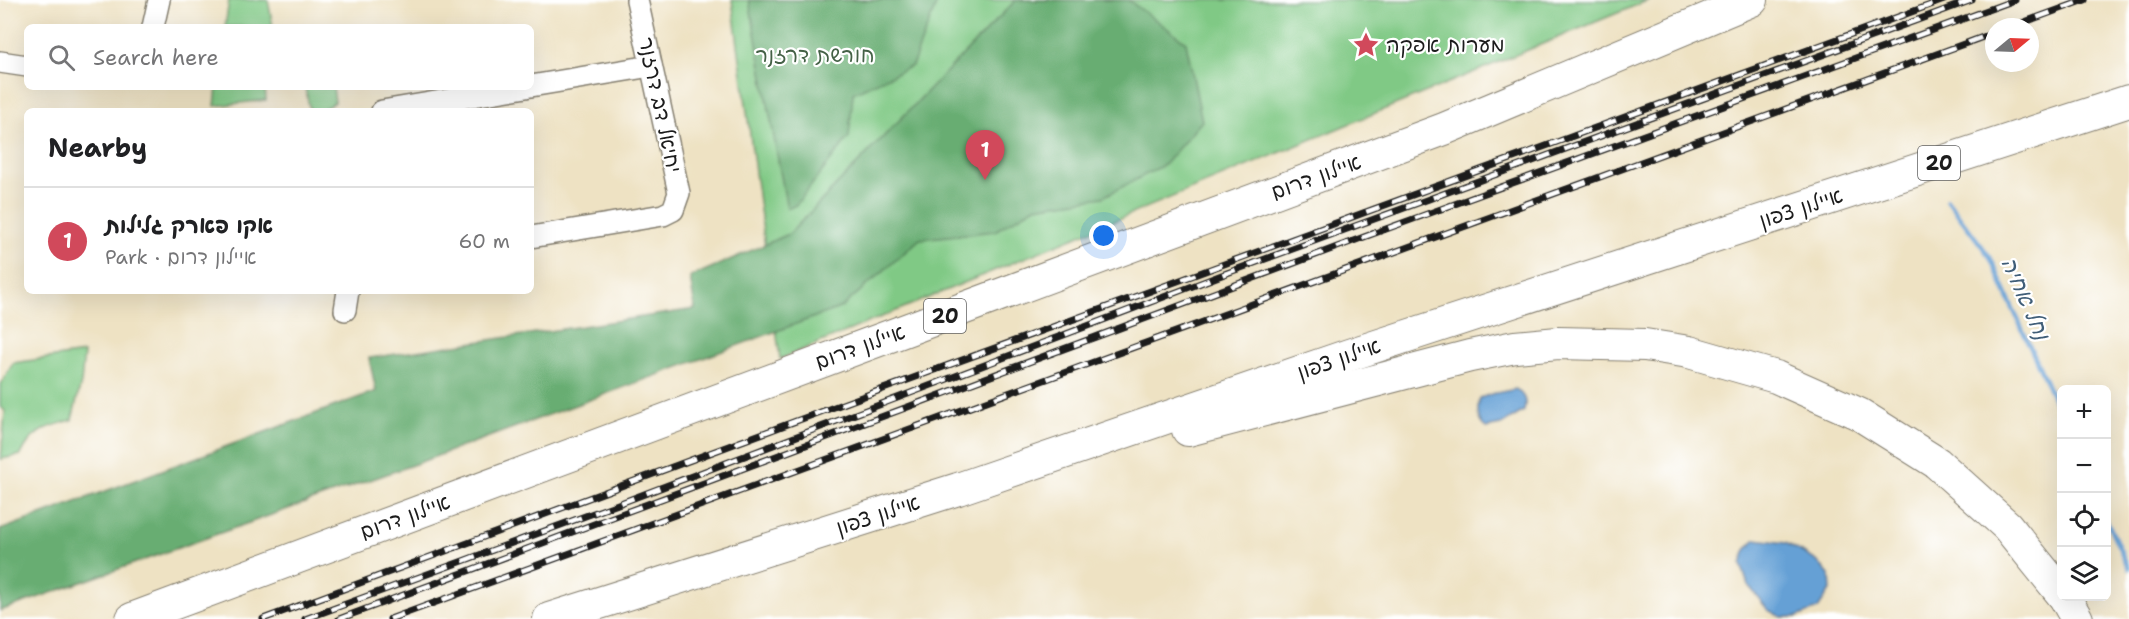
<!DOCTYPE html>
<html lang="en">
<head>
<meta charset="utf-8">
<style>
	:root { --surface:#fff; --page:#f6f6f6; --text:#202124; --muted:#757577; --line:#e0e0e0; --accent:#d1495b }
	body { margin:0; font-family:"Shantell Sans","Playpen Sans Hebrew",sans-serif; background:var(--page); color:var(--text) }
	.controls { position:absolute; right:18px; bottom:18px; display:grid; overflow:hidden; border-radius:9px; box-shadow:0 6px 24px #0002 }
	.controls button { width:54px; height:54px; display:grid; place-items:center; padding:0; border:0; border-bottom:2px solid var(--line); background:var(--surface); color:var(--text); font:30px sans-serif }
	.compass { position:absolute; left:1985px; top:18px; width:54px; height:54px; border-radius:50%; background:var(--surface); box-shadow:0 6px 24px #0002; rotate:71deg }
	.you { position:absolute; left:1104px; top:236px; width:21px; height:21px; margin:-15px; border:4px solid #fff; border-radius:50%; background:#1a73e8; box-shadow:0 0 0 9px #1a73e833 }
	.badge { display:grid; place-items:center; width:39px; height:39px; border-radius:50%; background:var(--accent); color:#fff; font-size:20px; font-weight:700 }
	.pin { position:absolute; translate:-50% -50px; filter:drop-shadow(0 2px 3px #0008) }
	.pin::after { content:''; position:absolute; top:32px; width:21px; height:18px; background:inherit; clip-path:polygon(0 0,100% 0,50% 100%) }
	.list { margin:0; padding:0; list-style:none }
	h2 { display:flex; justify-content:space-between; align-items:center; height:78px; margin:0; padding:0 24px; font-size:26px }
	h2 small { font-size:20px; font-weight:400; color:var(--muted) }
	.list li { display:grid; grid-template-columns:39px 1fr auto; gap:18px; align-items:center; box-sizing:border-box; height:108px; padding:0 24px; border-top:2px solid var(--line) }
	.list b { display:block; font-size:22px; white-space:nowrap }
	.list p { margin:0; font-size:20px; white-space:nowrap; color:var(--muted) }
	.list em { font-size:20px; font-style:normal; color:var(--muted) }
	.icon { flex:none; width:33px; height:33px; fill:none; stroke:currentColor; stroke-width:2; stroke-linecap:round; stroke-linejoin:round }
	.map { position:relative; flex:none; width:2129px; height:619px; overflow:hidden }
	.search { position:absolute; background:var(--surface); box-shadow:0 6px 24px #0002; left:24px; top:24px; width:510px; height:66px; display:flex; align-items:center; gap:15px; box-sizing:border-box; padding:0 21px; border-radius:9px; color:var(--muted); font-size:22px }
	.panel { position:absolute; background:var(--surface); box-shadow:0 6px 24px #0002; left:24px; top:108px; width:510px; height:186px; border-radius:9px }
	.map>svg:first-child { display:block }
	.green { fill:#80c985; stroke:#4e7250; stroke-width:1.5 }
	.forest { fill:#68ad72; stroke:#426447; stroke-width:1.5 }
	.water { fill:#65a0d5; stroke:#405e78; stroke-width:1.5 }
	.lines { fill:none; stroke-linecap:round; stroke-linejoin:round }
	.stream { stroke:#65a0d5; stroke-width:4.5 }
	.minor-casing { stroke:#857f70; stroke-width:24 }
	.highway-casing { stroke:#857f70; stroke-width:34 }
	.minor { stroke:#fff; stroke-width:21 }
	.highway { stroke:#fff; stroke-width:32 }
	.rail-casing { stroke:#1c1c1c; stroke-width:7 }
	.rail { stroke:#fff; stroke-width:4.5; stroke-dasharray:14; stroke-linecap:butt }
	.labels { text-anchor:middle; stroke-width:4.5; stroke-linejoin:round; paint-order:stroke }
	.shield { fill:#fff; stroke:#606060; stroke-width:1.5 }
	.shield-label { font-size:20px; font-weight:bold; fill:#1c1c1c }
	.poi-label { font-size:21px; fill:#1c1c1c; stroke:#fff; text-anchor:start }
	.park-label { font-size:21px; fill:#446146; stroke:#fff }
	.street-label { font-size:21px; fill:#1c1c1c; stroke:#fff }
	.water-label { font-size:22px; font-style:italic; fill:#405e78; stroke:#fff }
</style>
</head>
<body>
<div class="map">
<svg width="2129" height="619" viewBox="0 0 2129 619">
	<rect width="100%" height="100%" fill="#fff"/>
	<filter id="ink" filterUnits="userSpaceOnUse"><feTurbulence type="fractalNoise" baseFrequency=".0167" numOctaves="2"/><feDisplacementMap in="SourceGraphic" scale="12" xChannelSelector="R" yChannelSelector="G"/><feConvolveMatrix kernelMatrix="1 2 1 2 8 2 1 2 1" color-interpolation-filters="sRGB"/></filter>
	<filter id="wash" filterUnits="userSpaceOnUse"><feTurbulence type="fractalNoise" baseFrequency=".008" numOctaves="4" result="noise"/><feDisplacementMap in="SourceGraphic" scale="24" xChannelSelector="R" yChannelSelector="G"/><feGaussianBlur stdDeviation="1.35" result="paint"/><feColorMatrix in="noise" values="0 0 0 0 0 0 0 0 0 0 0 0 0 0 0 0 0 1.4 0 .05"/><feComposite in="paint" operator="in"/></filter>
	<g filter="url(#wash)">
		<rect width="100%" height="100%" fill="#eee2c3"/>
		<g class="green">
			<polygon points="229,0 268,0 273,27 225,27"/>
			<polygon points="732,0 1649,0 780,359"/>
			<polygon points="217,87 265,87 266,100 215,106"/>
			<polygon points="305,87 333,87 335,102 320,111 310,111"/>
			<path d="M84,353L81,383L72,420C48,427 32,430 21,455L1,459L5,411L0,407V386L13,363Z"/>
		</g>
		<g class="forest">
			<polygon points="749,0 938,0 912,66 853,93 849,137 796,205 787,209"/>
			<polygon points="1016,0 1128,0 1186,42 1202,121 1164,165 1103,197 1035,207 995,231 920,239 842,307 418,463 0,611 0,530 376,391 369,358 695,309 690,277 789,234"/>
		</g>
		<g class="water">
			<path d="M1516,389C1524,395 1527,401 1524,411L1501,425L1486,428C1476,421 1477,409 1480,398L1491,394Z"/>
			<polygon points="1756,539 1786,543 1817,561 1830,576 1831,589 1818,609 1797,617 1781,617 1768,610 1748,585 1741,564 1746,550"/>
		</g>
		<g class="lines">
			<g class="stream">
				<polyline points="1947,200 1990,257 2062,418"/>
				<polyline points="2106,519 2129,569"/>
			</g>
		</g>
	</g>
	<g filter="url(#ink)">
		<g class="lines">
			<g class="minor-casing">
				<g id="minor">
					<polyline points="153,27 159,0"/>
					<polyline points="0,62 27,66"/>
					<polyline points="531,86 651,66"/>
					<polyline points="382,111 526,87"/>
					<polyline points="531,237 663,215 673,210 679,193 637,0"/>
					<polyline points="345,310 348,291"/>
				</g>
			</g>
			<g class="highway-casing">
				<g id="highway">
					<polyline points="1188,430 1470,356 1515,347 1558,343 1645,345 1689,352 1776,377 1859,414 1937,463 2007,526 2062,594"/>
					<polyline points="2064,596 2077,619"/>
					<polyline points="132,619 1444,129 1752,0"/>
					<polyline points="549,619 958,489 1349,355 2129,101"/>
				</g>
			</g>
			<use href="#minor" class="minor"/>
			<use href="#highway" class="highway"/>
			<g class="rail-casing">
				<g id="rail">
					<polyline points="2011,27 2085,0"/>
					<polyline points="263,619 777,428 1944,0"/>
					<polyline points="305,619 618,504 1227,273 1972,0"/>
					<polyline points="339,619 1364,237 2015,0"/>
					<polyline points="390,619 1994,33"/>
				</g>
			</g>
			<use href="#rail" class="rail"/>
		</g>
	</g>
	<defs>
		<g id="sight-bare" transform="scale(2.07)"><path d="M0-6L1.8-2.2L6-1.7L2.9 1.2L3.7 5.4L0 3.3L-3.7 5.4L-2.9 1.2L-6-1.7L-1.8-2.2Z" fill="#d1495b" stroke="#fff" stroke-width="2.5" paint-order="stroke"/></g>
	</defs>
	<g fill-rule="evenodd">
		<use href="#sight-bare" x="1366" y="45"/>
	</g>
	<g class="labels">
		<g class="shield">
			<rect x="1918" y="146" width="42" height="34" rx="4.5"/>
			<rect x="924" y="299" width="42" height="34" rx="4.5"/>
		</g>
		<g class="shield-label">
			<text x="1939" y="170">20</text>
			<text x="945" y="323">20</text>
		</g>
		<g class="poi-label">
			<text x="1386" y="52">מערות אפקה</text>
		</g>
		<g class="park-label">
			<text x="815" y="62">חורשת דרזנר</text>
		</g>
		<g class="street-label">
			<text transform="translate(660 105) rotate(78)" y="7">יחיאל דב דרזנר</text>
			<text transform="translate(1316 177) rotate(-20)" y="7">איילון דרום</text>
			<text transform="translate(1801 208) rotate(-18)" y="7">איילון צפון</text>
			<text transform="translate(860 347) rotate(-20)" y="7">איילון דרום</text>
			<text transform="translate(1339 359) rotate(-19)" y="7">איילון צפון</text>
			<text transform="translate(878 515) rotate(-18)" y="7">איילון צפון</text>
			<text transform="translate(405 517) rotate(-20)" y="7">איילון דרום</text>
		</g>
		<g class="water-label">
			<text transform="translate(2026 298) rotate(66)" y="8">נחל אחיה</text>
		</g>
	</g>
</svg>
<div class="controls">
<button>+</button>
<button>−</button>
<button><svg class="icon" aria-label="locate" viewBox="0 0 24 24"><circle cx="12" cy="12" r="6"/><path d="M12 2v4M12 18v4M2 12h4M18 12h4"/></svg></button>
<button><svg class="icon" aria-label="layers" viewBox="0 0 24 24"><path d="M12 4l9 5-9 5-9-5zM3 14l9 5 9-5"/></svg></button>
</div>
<svg class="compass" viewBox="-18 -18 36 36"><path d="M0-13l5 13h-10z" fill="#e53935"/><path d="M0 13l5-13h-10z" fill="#757577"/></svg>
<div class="you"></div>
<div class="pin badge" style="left:985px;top:180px">1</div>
<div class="search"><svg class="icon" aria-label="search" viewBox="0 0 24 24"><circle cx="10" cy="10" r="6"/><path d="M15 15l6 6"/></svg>Search here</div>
<section class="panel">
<h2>Nearby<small></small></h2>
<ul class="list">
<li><span class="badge">1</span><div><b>אקו פארק גלילות</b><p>Park · איילון דרום</p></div><em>60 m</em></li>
</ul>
</section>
</div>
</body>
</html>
